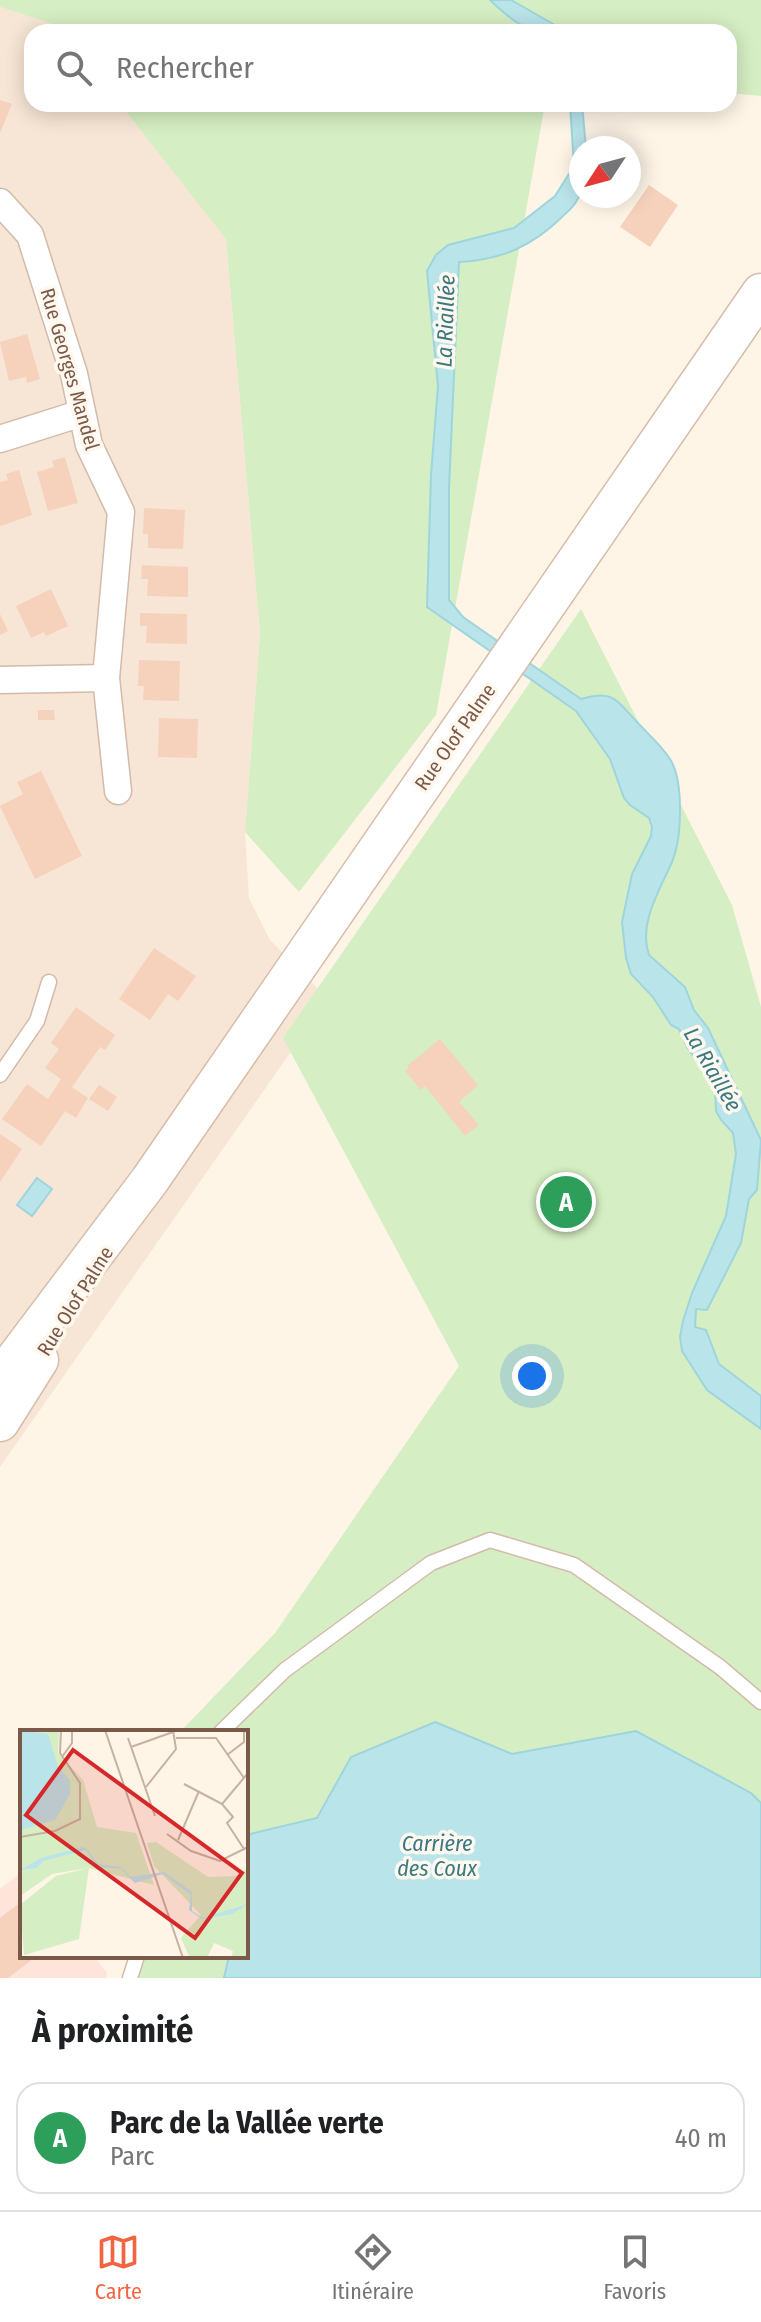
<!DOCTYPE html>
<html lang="fr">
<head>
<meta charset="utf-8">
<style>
	:root { --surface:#fff; --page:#f2f2f2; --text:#202124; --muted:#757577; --line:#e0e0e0; --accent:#f26542 }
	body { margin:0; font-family:"Fira Sans Condensed",sans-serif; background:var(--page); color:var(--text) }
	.compass { position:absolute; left:569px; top:136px; width:72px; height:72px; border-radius:50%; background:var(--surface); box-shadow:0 4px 20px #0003; rotate:234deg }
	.you { position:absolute; left:532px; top:1376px; width:28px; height:28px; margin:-20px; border:6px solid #fff; border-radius:50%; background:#1a73e8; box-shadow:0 0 0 12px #1a73e833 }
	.badge { display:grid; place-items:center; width:52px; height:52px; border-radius:50%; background:var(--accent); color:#fff; font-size:26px; font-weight:700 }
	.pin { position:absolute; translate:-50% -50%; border:4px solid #fff; box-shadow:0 2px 8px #0006 }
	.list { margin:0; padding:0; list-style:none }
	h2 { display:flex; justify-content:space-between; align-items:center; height:104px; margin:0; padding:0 32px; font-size:34px }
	h2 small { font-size:26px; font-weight:400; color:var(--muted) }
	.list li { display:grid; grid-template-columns:52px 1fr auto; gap:24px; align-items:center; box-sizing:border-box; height:112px; margin:0 16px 16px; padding:0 16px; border:2px solid var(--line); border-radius:24px }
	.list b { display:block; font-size:30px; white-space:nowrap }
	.list p { margin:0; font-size:26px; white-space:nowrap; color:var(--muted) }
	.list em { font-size:26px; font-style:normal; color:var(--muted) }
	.icon { flex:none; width:44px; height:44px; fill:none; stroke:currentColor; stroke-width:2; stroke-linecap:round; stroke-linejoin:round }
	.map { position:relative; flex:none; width:761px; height:1978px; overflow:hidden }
	.search { position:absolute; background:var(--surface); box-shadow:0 4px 20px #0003; left:24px; right:24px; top:24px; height:88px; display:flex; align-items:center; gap:20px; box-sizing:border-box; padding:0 28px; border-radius:24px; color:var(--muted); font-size:30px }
	.sheet { height:232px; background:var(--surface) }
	nav { display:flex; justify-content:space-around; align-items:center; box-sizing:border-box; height:112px; border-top:2px solid var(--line); background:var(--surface); font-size:22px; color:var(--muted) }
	nav a { display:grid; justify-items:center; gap:4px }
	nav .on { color:var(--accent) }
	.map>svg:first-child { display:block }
	.residential { fill:#f7e6d5 }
	.commercial { fill:#ffe4da }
	.green { fill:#d6eec3 }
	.water { fill:#b9e4ea; stroke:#9ed5dd; stroke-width:2 }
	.building { fill:#f6d2bc }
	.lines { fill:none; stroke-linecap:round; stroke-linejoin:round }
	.service-casing { stroke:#d2bbab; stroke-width:17 }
	.minor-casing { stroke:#d2bbab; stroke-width:29 }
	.secondary-casing { stroke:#d8bdaa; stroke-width:41 }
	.service { stroke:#fff; stroke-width:14 }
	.minor { stroke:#fff; stroke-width:26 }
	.secondary { stroke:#fff; stroke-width:38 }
	.labels { text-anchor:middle; stroke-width:7; stroke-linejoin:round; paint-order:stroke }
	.street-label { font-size:20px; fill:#7b5948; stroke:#fff8ef }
	.water-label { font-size:22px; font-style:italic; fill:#3a7882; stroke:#fff8ef }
	.inset-road { fill:none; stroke:#c6b2a2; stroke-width:2 }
	.view { fill:#d62828; fill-opacity:0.15; stroke:#d62828; stroke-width:4 }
	.inset-edge { fill:none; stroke:#7b5948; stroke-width:4 }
</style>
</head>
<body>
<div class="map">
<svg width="761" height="1978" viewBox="0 0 761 1978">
	<rect width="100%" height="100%" fill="#fef5e7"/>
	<polygon class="residential" points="0,7 59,26 64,32 32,32 32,104 120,104 226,238 260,634 245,832 249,898 270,940 328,999 0,1467"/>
	<polygon class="commercial" points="22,1872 22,1956 94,1956 107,1973 106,1978 0,1978 0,1889"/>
	<g class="green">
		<polygon points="0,0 761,0 761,96 729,93 729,32 64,32 59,26 0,7"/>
		<polygon points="120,104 545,104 436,715 299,892 245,832 260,634 226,239"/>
		<polygon points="581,609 732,905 761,1007 761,1978 128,1978 132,1956 246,1956 246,1732 180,1732 275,1633 459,1366 283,1038"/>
	</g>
	<g class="water">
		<path d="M490,0H511L567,32C528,32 519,28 490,0Z"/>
		<path d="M570,104H582L586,148H581C581,162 583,178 581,191C579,201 570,210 563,216C533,246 501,260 459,262L449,488V600L463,617L581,699C613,689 616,700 637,722C648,734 661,745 670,759C684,781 682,838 672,862C660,890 638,923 649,955L685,987L694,1010L708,1028L761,1140L757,1190L749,1199L741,1243L707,1310L696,1309L695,1327L706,1330L719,1364L761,1396V1429L707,1390L682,1351L680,1337L683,1321L692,1293L726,1216L736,1154L733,1133L721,1120L716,1111L715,1091L709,1078L687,1047L679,1029L671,1025L653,997L631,974L626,958L622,922L632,874L651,836L652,827L649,818L630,805L624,798L610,759L576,711L427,607L431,475L438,386L427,271L436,255L448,245L514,228L555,196L574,166Z"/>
		<polygon points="37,1178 52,1189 32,1216 17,1205"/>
		<polygon points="435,1722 512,1754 636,1731 751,1793 761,1803 761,1978 224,1978 229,1956 246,1956 246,1843 250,1834 317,1818 351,1757"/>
	</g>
	<g class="building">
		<polygon points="0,100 12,104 0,133"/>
		<polygon points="649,185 678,205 650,247 620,227"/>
		<polygon points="27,334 40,379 27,383 26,377 9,381 0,342"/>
		<polygon points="65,457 78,503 48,511 37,472 54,467 52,461"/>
		<polygon points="19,470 32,515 0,526 0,482 8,480 6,474"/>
		<polygon points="144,508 185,510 183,549 148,548 148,534 143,534"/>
		<polygon points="142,565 188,567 188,597 147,596 148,579 141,579"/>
		<polygon points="51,589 68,626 46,636 44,632 31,638 16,606"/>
		<polygon points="140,613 187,614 187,644 146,643 147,626 140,626"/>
		<polygon points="0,614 8,631 0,635"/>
		<polygon points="139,660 180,661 179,701 143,700 144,686 138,686"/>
		<polygon points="38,710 54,710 55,720 38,720"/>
		<polygon points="159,718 198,719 197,758 158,757"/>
		<polygon points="41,771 82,856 35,879 0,806 23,794 17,782"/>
		<polygon points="154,948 196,976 178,1001 168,994 150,1020 119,999"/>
		<polygon points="76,1007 115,1035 105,1050 100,1047 72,1087 88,1098 76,1118 65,1111 41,1146 2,1119 27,1084 48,1099 61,1079 45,1068 59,1049 51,1043"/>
		<polygon points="440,1039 478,1085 459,1102 479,1125 465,1136 425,1086 421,1090 405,1071 409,1068 407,1066"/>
		<polygon points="99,1085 117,1097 108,1111 89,1099"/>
		<polygon points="0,1134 22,1149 0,1182"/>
		<polygon points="22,1901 22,1956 37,1956 8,1978 0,1978 0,1918"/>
	</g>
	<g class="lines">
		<g class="service-casing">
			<g id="service">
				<polyline points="0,1075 37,1021 49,982"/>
				<polyline points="221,1732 285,1670 431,1563 490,1540 574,1565 720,1667 761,1702"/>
				<polyline points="130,1978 137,1956"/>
			</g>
		</g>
		<g class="minor-casing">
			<g id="minor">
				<polyline points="0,202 30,235 74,374 89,445 121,512 106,678 118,791"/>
				<polyline points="0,439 82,413"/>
				<polyline points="0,680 106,678"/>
			</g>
		</g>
		<g class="secondary-casing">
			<g id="secondary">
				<polyline points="0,1379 150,1180 761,293"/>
				<polyline points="0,1422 39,1360"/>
			</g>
		</g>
		<use href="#service" class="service"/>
		<use href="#minor" class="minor"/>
		<use href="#secondary" class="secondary"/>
	</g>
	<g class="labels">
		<g class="street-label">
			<text transform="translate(70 369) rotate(74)" y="7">Rue Georges Mandel</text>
			<text transform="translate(455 737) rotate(-55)" y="7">Rue Olof Palme</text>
			<text transform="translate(75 1301) rotate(-58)" y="7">Rue Olof Palme</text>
		</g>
		<g class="water-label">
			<text transform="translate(445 321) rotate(-88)" y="8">La Riaillée</text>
			<text transform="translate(713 1069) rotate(60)" y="8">La Riaillée</text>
			<text x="437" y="1851">Carrière<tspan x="437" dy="25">des Coux</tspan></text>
		</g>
	</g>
	<g transform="translate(20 1730)">
		<rect width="228" height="228" fill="#fef5e7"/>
		<path d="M0,0H39L38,23L63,50L77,97L116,103L134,155L69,138L59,209L4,225L0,175L36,146L68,138L32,144L0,166ZM136,112L188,147L216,146L228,138V228H211L213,221L194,213L187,228H170L161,208L181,185L134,136L127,113Z" fill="#d6eec3"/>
		<path d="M0,0L28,4L38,37L50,50V64L35,90L0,100ZM63,117L67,119L78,134L101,137L111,147L144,142L172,162V181L183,188L228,174L212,184L182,189L169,180L171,165L143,144L115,153L101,139L77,137L66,120L23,131L17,138L0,140L21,128Z" fill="#b9e4ea"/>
		<path class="inset-road" d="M85,0L163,228M108,8L135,86M156,8H196L224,48M111,17L153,2M207,25L224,12V0M42,27L52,13V0M164,54L202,74M126,57L156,19L153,0M147,104L171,121L200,131L228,117M0,107L35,101L60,89V53L40,23L41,0M158,110L179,61M224,119L207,93L213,87L202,74L228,43"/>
		<path class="view" d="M53,20L222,143L175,208L6,85Z"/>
		<rect width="228" height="228" class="inset-edge"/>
	</g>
</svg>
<svg class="compass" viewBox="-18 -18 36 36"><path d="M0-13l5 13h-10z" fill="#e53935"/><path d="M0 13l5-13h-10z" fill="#757577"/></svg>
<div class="you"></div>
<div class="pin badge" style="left:566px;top:1202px;background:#2e9e5b">A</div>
<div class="search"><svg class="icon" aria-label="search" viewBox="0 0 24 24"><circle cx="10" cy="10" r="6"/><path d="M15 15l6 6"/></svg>Rechercher</div>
</div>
<section class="sheet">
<h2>À proximité<small></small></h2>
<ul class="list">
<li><span class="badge" style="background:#2e9e5b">A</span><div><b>Parc de la Vallée verte</b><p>Parc</p></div><em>40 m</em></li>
</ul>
</section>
<nav>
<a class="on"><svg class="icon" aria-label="map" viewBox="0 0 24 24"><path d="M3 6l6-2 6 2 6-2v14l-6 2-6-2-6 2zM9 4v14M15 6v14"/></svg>Carte</a>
<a><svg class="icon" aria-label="directions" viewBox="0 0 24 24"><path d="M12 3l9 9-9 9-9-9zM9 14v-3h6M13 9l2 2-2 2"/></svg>Itinéraire</a>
<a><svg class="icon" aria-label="saved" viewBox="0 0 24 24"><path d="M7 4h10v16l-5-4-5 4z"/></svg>Favoris</a>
</nav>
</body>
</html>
